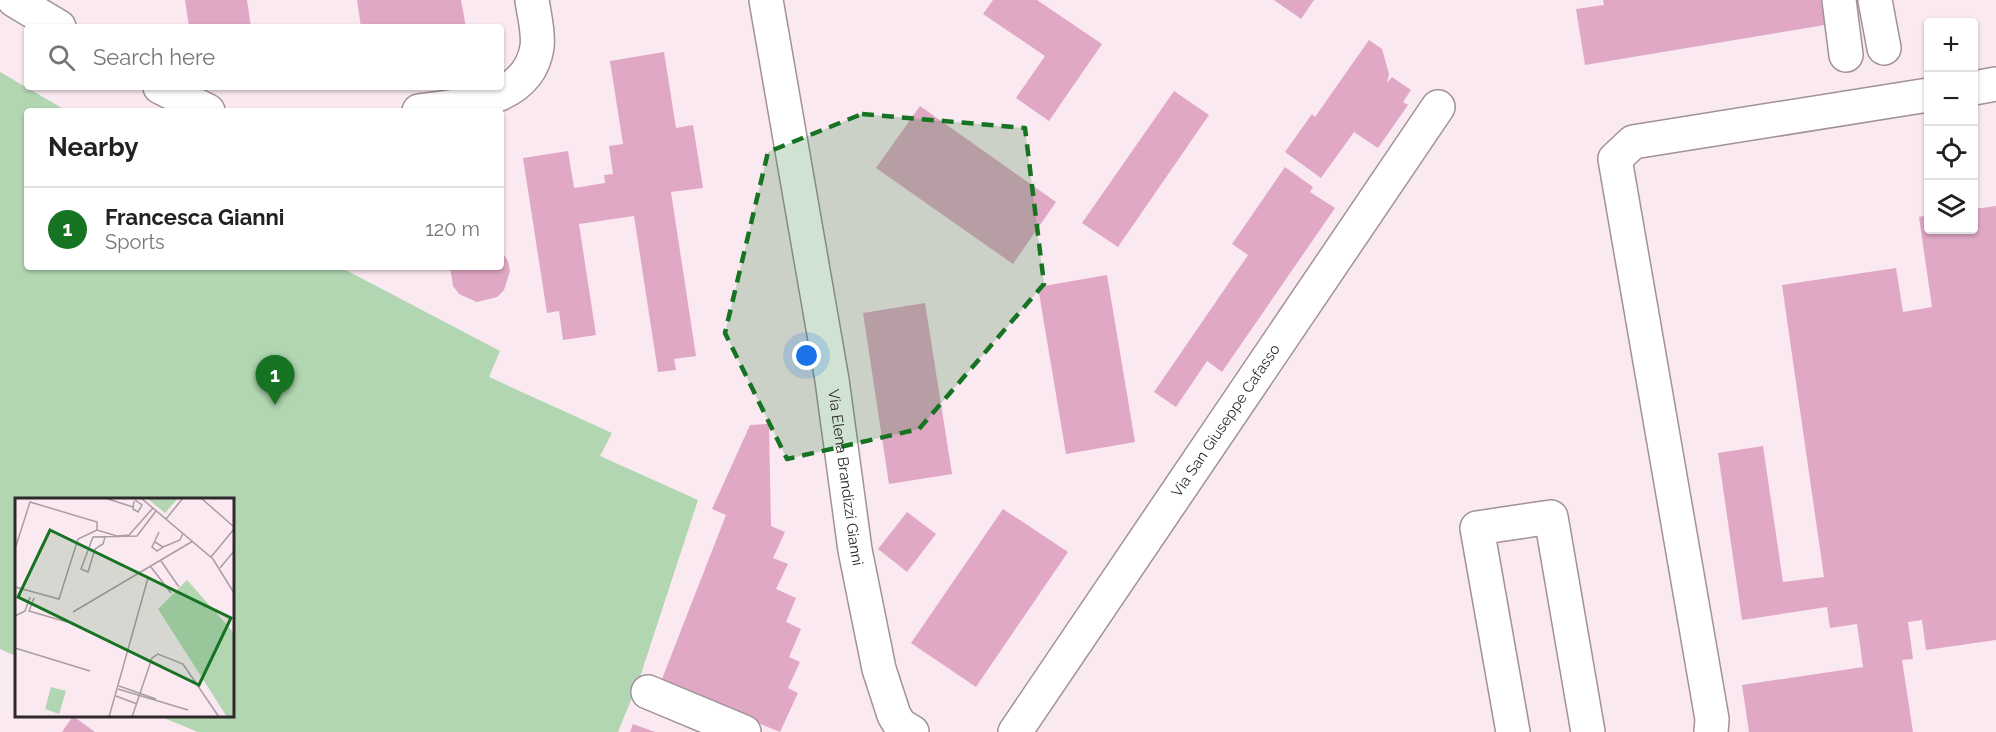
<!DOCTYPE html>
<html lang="en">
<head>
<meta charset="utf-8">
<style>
	:root { --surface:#fff; --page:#f2f2f2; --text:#222; --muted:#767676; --line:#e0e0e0; --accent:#157322 }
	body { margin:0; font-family:Raleway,sans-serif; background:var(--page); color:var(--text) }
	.controls { position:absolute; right:18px; top:18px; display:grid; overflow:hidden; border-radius:6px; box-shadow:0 2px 4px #0004 }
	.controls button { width:54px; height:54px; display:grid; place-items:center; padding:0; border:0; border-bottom:2px solid var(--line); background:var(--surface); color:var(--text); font:30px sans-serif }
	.you { position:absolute; left:807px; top:356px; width:21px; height:21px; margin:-15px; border:4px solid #fff; border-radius:50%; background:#1a73e8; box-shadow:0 0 0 9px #1a73e833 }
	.badge { display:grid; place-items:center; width:39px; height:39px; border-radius:50%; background:var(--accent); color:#fff; font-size:20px; font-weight:700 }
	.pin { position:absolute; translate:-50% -50px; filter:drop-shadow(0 2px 3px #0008) }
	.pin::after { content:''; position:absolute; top:32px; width:21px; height:18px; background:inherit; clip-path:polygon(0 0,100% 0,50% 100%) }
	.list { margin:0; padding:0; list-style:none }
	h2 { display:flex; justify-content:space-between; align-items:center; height:78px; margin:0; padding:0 24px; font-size:26px }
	h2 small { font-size:20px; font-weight:400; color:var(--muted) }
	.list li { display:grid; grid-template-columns:39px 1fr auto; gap:18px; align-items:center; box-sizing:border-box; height:84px; padding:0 24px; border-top:2px solid var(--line) }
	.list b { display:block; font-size:22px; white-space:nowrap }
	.list p { margin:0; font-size:20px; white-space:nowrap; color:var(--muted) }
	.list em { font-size:20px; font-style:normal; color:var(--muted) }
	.icon { flex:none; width:33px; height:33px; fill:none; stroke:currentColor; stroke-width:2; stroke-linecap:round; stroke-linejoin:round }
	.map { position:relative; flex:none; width:1996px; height:732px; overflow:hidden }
	.search { position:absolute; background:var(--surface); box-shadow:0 2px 4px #0004; left:24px; top:24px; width:480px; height:66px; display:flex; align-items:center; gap:15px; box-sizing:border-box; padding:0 21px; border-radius:6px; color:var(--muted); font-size:22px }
	.panel { position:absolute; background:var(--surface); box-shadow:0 2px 4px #0004; left:24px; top:108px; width:480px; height:162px; border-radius:6px }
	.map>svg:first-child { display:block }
	.green { fill:#b1d6b1 }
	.building { fill:#e0a8c5 }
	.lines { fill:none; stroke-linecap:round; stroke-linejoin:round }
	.minor-casing { stroke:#a19198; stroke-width:36 }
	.minor { stroke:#fff; stroke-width:33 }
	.marked { fill:#157322; fill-opacity:0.2; stroke:#157322; stroke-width:4.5; stroke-dasharray:12 8; stroke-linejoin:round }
	.labels { text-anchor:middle; stroke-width:4.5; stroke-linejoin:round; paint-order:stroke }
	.street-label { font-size:15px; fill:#30292c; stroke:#fefafc }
	.inset-road { fill:none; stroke:#a99ca2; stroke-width:1.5 }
	.view { fill:#157322; fill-opacity:0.15; stroke:#157322; stroke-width:3 }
	.inset-edge { fill:none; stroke:#30292c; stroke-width:3 }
</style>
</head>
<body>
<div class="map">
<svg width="1996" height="732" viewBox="0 0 1996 732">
	<rect width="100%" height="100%" fill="#fae9f1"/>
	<polygon class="green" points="0,72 67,111 27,111 27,267 340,267 500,351 489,377 612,433 600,456 698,500 638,683 618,732 198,732 159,716 232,716 232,500 16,500 16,656 0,649"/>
	<g class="building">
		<polygon points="185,0 247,0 251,27 189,27"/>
		<polygon points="357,0 461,0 466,27 361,27"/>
		<polygon points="993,0 1037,0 1102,44 1049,121 1016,98 1045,56 983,14"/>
		<polygon points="1274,0 1314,0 1301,19"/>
		<polygon points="1603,0 1821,0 1825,25 1585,65 1576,9 1604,5"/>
		<polygon points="1369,40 1382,49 1389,74 1387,83 1392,77 1411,90 1403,102 1408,105 1378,148 1354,132 1321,178 1285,152 1312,114 1315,117"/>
		<polygon points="664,52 676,128 693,125 703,188 671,192 696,356 674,359 676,370 658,372 634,216 579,224 596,335 563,340 559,311 547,313 523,158 568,151 574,188 605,183 604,175 613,174 609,146 623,144 610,61"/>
		<polygon points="1174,91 1209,115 1118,247 1082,223"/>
		<polygon points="920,106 1056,202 1013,264 876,168"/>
		<polygon points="1285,167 1313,187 1310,192 1335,208 1222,372 1207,361 1176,407 1154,392 1248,255 1232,244"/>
		<polygon points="1996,206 1996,640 1926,650 1922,620 1908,622 1913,659 1902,660 1913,732 1749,732 1742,685 1863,667 1857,624 1830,628 1827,607 1742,620 1718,453 1763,446 1783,582 1824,577 1782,285 1896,268 1903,312 1932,307 1919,217 1928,215 1928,230 1974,230 1974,209"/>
		<polygon points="501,250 508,261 510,271 504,290 497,297 477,302 459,294 453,286 450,267 501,267"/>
		<polygon points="1107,275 1135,442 1066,454 1038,287"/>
		<polygon points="925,303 952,474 889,484 863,313"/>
		<polygon points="769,424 771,526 785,532 773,558 788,564 776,589 796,598 786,622 801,629 789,657 800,662 788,688 798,693 780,732 660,684 726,515 712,509 750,425"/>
		<polygon points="1003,509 1068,552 976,687 911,643"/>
		<polygon points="907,512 936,534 907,572 878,549"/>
		<polygon points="73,716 95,732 62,732"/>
		<polygon points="633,724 655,732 630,732"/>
	</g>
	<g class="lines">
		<g class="minor-casing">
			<g id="minor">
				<polyline points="14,0 59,27"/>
				<path id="s1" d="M766,0L832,380L855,550L879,669L894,715L900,725L912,732"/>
				<polyline points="1839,0 1846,55"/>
				<polyline points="1875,0 1884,48"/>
				<polyline points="160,87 208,111"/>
				<polyline points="1974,88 1996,84"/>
				<path d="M419,111C462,105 529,102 537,47C539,32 534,15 532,0"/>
				<polyline points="648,692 744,732"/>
				<path id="s2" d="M1015,732L1438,107"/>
				<polyline points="1513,732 1477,528 1551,517 1588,732"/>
				<polyline points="1711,732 1712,719 1615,159 1633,142 1928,95"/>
			</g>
		</g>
		<use href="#minor" class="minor"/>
	</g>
	<path class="marked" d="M862,114L1025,128L1044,284L919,429L787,459L725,333L768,152Z"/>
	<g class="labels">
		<g class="street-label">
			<text dy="5" stroke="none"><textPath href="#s2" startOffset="376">Via San Giuseppe Cafasso</textPath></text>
			<text dy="5" stroke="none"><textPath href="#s1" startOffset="484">Via Elena Brandizzi Gianni</textPath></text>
		</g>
	</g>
	<g transform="translate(15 498)">
		<rect width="219" height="219" fill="#fae9f1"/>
		<path d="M132,0H163L150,15ZM172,82L219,135V219H212L143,111ZM36,189L51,193L44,216L30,211Z" fill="#b1d6b1"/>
		<path class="inset-road" d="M90,0L118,9M126,0L198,61L219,95M186,0L218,28M119,3L118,11L123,14L127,7L120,2M151,21L168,0M90,39L88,46L80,51L73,74L66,71L78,39L122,38L141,13M140,44L148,49L142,53L137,49L144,34M148,49L165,42L168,35M0,51L15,4L82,24V32M196,59L219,31M146,63L164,89M136,69L156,95M205,70L219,53M0,89L44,101L63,41L82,32L102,38L114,37L138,10M19,100L14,113L52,124M58,114L178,43M0,118L10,113L15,99M0,150L75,173M104,188L141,201M103,191L173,212M101,198L122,206M94,219L133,80M117,219L137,160L143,156L168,166L204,219"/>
		<path class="view" d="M35,32L216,120L184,187L3,99Z"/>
		<rect width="219" height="219" class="inset-edge"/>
	</g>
</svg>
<div class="controls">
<button>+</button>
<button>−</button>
<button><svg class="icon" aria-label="locate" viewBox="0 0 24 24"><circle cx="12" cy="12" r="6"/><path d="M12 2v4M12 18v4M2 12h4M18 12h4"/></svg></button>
<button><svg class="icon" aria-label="layers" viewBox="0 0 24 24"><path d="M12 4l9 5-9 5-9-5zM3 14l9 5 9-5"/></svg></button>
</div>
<div class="you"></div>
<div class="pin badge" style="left:275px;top:405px">1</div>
<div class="search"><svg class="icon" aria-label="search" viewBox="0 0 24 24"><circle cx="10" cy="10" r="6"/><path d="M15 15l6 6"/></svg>Search here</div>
<section class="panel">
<h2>Nearby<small></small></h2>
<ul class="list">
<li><span class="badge">1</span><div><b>Francesca Gianni</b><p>Sports</p></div><em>120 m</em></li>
</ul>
</section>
</div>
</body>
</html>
